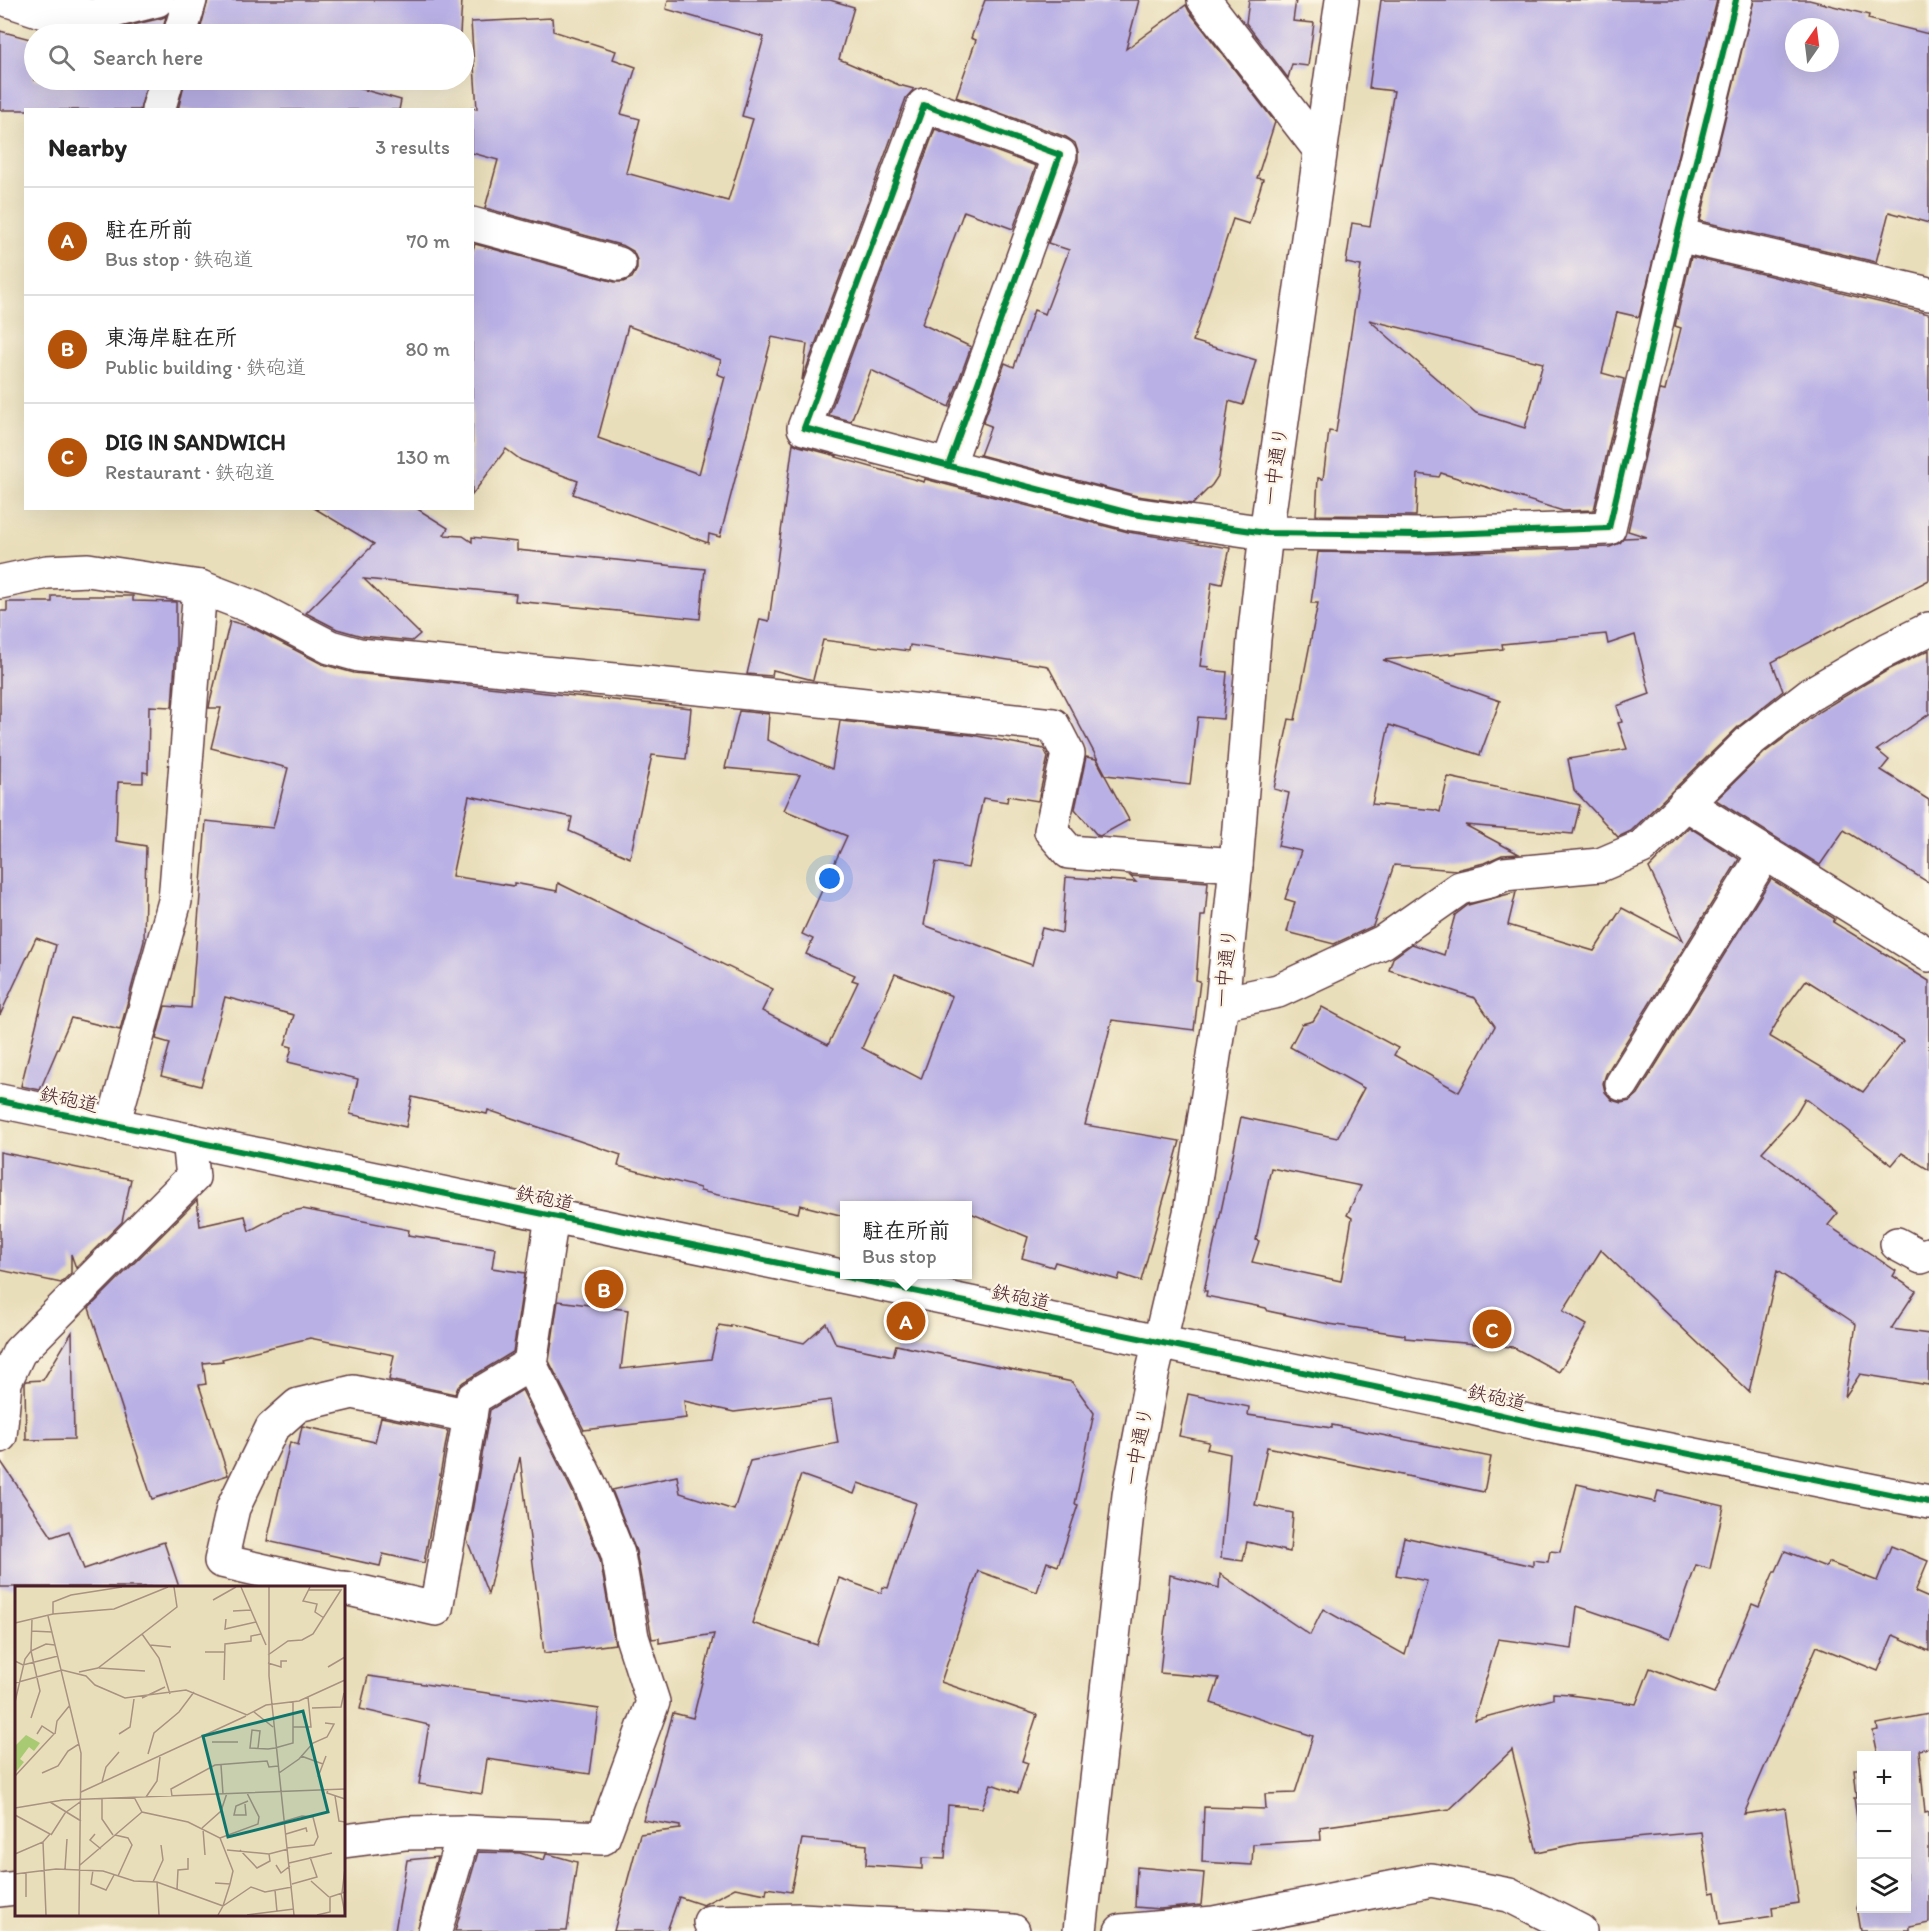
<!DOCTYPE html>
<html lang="en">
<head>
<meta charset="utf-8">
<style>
	:root { --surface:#fff; --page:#f6f6f6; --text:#222; --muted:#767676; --line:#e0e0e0; --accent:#b45309 }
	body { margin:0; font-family:Itim,"Klee One",sans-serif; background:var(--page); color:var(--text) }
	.controls { position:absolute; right:18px; bottom:18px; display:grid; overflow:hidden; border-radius:0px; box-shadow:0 6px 24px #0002 }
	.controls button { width:54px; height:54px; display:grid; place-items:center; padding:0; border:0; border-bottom:2px solid var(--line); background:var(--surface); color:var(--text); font:30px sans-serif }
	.compass { position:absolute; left:1785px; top:18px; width:54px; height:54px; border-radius:50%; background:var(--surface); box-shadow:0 6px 24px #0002; rotate:14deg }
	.you { position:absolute; left:830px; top:879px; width:21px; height:21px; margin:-15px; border:4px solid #fff; border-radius:50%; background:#1a73e8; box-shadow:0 0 0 9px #1a73e833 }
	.badge { display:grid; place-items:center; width:39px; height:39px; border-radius:50%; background:var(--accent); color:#fff; font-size:20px; font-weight:700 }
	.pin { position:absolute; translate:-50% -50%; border:3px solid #fff; box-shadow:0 2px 6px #0006 }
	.popup { position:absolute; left:840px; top:1201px; width:132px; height:78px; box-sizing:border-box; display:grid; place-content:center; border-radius:0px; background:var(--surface); filter:drop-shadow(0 2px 4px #0005); font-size:20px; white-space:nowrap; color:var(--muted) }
	.popup b { font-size:22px; color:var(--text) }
	.popup::after { content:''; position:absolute; left:50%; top:100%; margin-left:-12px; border:12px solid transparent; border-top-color:var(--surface) }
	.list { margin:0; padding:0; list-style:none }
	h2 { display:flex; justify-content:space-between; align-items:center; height:78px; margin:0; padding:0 24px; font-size:26px }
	h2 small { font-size:20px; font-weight:400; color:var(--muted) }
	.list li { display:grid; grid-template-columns:39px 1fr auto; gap:18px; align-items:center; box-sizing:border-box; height:108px; padding:0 24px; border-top:2px solid var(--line) }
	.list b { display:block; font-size:22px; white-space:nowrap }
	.list p { margin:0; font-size:20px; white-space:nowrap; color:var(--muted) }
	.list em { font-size:20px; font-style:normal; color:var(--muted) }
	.icon { flex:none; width:33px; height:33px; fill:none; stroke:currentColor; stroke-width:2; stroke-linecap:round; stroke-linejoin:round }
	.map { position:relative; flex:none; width:1929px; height:1931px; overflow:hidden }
	.search { position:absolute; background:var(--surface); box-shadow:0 6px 24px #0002; left:24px; top:24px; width:450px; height:66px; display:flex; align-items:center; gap:15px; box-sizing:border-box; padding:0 21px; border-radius:33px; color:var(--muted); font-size:22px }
	.panel { position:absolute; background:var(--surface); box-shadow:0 6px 24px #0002; left:24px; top:108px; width:450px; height:402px; border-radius:0px }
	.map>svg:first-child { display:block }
	.building { fill:#b9b0e5; fill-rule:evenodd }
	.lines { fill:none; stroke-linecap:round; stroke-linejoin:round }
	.minor-casing { stroke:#623c40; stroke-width:36 }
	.minor { stroke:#fff; stroke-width:33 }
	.cycleway-casing { stroke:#fcf5e5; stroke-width:10 }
	.cycleway { stroke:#00873e; stroke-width:6 }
	.labels { text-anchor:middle; stroke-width:4.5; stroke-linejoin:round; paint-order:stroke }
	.street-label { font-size:20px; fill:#4a1f2b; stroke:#fcf5e5 }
	.inset-road { fill:none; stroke:#a99281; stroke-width:1.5 }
	.view { fill:#0f766e; fill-opacity:0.15; stroke:#0f766e; stroke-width:3 }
	.inset-edge { fill:none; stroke:#4a1f2b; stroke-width:3 }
</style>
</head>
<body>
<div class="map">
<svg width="1929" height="1931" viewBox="0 0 1929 1931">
	<rect width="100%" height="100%" fill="#fcf5e5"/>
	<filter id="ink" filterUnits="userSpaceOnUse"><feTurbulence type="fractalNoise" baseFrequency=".0167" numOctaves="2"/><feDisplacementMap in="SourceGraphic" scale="12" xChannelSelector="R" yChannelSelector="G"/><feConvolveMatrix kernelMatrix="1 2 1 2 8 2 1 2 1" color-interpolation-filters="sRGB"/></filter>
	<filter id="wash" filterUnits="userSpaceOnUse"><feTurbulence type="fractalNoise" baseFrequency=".008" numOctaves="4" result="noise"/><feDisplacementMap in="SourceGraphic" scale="24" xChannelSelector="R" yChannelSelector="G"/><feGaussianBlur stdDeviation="1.35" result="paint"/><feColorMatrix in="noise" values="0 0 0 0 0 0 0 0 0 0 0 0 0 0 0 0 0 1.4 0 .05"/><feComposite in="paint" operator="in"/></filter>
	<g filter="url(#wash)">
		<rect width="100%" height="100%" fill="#e9deba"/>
		<g id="blocks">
			<g class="building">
				<polygon points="208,0 462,0 460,34 199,34"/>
				<path d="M668,0H830L854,7L839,59L899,85L914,89L906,98L802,380L807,344L772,337L720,537L709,534L708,543L573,494L578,481L521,460L506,449L472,495V252L475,244L615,282H623L632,278L637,269V260L633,251L624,246L485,208L498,160L472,153V108L477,109L471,22L552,18L553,31L616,51L613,59L636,67L621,114L640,119L626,173L728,201L753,119L742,116L764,37L666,9ZM628,326L721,360L717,374L725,377L699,474L598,438Z"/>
				<polygon points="985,0 1139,0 1126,49 1186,5 1189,11 1275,122 1257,178 1263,179 1249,224 1233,219 1193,341 1256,360 1243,405 1229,401 1218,476 1212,485 1193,504 1137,496 980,455 991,426 983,423 1005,363 1014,367 1034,310 1045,314 1069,250 1048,243 1078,161 1078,152 1075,143 1066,137 956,97 976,40 971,38"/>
				<polygon points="1249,0 1296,0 1293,21 1314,23 1308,66 1292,64 1288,78 1246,23"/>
				<path d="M1381,0H1717L1639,317L1617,312L1602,373L1624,379L1594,510L1563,511L1441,473L1439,477L1418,474L1416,516L1316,515L1318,478L1323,479L1329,431L1336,432L1361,266L1346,263L1352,223L1370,226L1394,91L1369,88ZM1369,320L1543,363L1525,428L1476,413Z"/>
				<path d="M1754,0H1809L1869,15L1868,19L1929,34V223L1889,212L1876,262L1700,221ZM1794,27H1830V63H1794Z"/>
				<polygon points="166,16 162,34 95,34 162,18"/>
				<polygon points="0,31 34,40 34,80 148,80 140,110 0,110"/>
				<polygon points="185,80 329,80 401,100 399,110 178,110"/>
				<polygon points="935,129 1036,166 1013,229 964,211 922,324 971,347 949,407 871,370 851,421 829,415"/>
				<polygon points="1691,257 1929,314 1929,580 1772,662 1783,691 1739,726 1631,831 1618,837 1574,790 1568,759 1627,749 1618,723 1622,722 1617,706 1650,694 1635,635 1608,644 1606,634 1502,644 1503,649 1383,660 1500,701 1480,755 1389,725 1372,804 1435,810 1440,812 1448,777 1580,805 1573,834 1465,825 1519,854 1502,855 1484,863 1456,870 1394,865 1373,926 1334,944 1287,932 1295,902 1285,899 1301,851 1278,846 1289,793 1274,789 1289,719 1295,720 1318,603 1311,603 1318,552 1420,554 1610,547 1620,543 1624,538 1647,537 1628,531 1660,390 1665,391 1681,328 1675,326"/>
				<polygon points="793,443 799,446 837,456 836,457 924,482 925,479 1128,532 1230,548 1222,584 1212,582 1200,666 1209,667 1208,670 1227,672 1223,719 1198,717 1190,785 1106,775 1048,666 910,645 909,651 823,640 813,680 773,670 772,676 747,674 760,619 769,621"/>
				<polygon points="314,508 416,508 448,528 444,535 463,536 472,542 472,537 517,542 517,550 705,569 700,619 515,601 516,594 364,579 420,634 412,641 362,636 337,629 306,613 374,544"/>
				<polygon points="52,596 133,596 133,601 176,602 176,647 172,707 149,706 148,773 143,772 143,783 118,782 116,841 146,846 144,941 120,1030 71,1018 40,1090 21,1086 56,945 36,938 0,1015 0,611 7,611 7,602 52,602"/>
				<path d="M230,621L251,627L322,664L354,673L691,708L686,759L652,755L630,858L569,831L572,817L469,796L452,876L514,886V883L557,891L558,883L773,989L762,1011L828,1045L858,982L852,980L855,975L806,954L813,939L802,934L847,836L784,810L800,775L725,768L739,711L769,714L767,740L832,769L840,721L972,735L1044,749L1048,757L1038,801L1008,796L1007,802L983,798L968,868L936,862L924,925L1032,965L1042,928L1062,933L1066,877L1136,882L1130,876L1208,882L1205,916H1201L1196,980L1200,981L1194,1030L1112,1020L1085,1125L1180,1141L1141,1281L1120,1274L1118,1280L1055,1262L1053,1267L1022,1258L1028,1237L968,1212V1206H844V1216L800,1205L798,1213L700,1191V1188L618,1166L621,1155L488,1110L487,1114L412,1097L406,1127L350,1114L358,1079L288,1062L292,1047L285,1045L294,1015L225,997L201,1086L161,1076L170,1043L156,1039L165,1006L191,1008L206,821L273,828L288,768L211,748L221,708H209L210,702ZM895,974L952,996L921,1079L862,1048Z"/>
				<polygon points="1929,650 1929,714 1877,750 1889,760 1881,770 1929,800 1929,883 1844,830 1820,865 1716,800 1764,753 1820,711 1888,670"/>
				<polygon points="1086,757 1096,759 1129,820 1100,836 1097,835 1075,809"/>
				<path d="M1689,827L1739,859L1606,1074L1603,1083L1605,1092L1612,1100L1621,1103L1630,1101L1638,1094L1771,879L1835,919L1833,922L1929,981V1170L1902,1153L1892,1165L1805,1098L1794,1117L1762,1152L1838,1213L1828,1225L1896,1271L1893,1276L1916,1291L1891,1329L1929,1334V1385L1860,1374L1845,1397L1856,1324L1777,1271L1749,1392L1601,1250L1563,1311L1587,1325L1559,1372L1513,1347L1405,1338V1335L1329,1324L1268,1311L1266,1308L1206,1296L1207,1291H1204L1241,1117L1337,1138L1364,1088L1290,1047L1302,1024L1313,1021L1322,1007L1398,1048L1394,1055L1459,1092L1495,1026L1475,998L1389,970L1393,958L1412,944L1444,955L1455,915L1468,905L1516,892L1508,925L1594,951L1622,908L1683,940L1649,868ZM1806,980L1903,1041L1863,1092L1769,1036L1786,1007ZM1271,1168L1361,1186L1347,1215L1352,1218L1341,1281L1252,1262L1259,1241L1256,1240Z"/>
				<polygon points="0,1152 131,1179 122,1222 76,1268 71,1254 71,1273 61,1283 0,1270"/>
				<polygon points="197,1200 200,1226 245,1216 249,1231 283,1213 303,1209 409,1230 408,1235 495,1248 492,1268 525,1273 513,1352 463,1382 458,1387 455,1394 389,1380 394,1355 310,1338 222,1359 223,1361 203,1363 206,1384 199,1385 228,1475 152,1499 89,1308"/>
				<path d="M558,1301L628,1310L621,1369L711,1359L719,1325L731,1327V1325L804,1343L826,1323L836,1344L893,1356L896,1345L1072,1382L1094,1413L1075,1504L1078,1505L1058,1566L1047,1562L1037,1592L978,1571L941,1682L1037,1715L1022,1761L1028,1763L1018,1793L991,1784L982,1808L948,1805L945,1859L922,1858V1869L866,1865L867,1845L802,1839L791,1892L767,1888L766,1894L735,1888L703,1905L679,1897L667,1931H614L640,1834L680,1829V1826L643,1820L673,1713L693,1718L714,1634L659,1643V1638L652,1639L636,1551L612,1490L677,1476L680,1493L734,1510L750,1461L838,1443L831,1400L734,1412L684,1401L686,1418L584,1430L549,1361ZM801,1475L854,1494L858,1483L916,1503L888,1588L883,1587L881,1593L839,1578L817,1645L752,1623Z"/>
				<polygon points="72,1332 74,1439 26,1440 25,1384 26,1381 43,1380"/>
				<polygon points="522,1390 574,1495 600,1559 615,1644 544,1653 520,1457 488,1594 467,1540 490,1410"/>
				<polygon points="1188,1394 1249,1407 1248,1415 1332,1428 1332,1425 1491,1457 1484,1492 1267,1447 1255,1505 1293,1513 1290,1552 1247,1542 1243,1561 1221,1558 1230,1454 1207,1449 1209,1442 1179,1436"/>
				<polygon points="381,1417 448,1431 424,1563 383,1554 380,1566 267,1541 290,1442 298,1445 302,1426 375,1442"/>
				<polygon points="0,1460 52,1537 69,1531 84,1569 164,1542 179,1587 0,1587"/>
				<polygon points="1577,1484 1655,1502 1658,1491 1724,1506 1710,1569 1696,1565 1670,1638 1577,1606 1572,1649 1498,1639 1474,1720 1553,1699 1553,1693 1572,1694 1570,1695 1636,1704 1650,1668 1715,1693 1752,1604 1759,1607 1774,1571 1776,1571 1785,1551 1826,1567 1828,1562 1877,1581 1891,1546 1928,1561 1915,1592 1929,1598 1929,1651 1893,1635 1878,1671 1817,1646 1744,1814 1785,1808 1799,1903 1772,1907 1773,1916 1720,1924 1715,1892 1710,1893 1701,1832 1580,1843 1537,1852 1512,1750 1450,1809 1320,1827 1321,1840 1253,1844 1252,1865 1202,1862 1204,1807 1266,1809 1265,1794 1295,1793 1313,1736 1211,1703 1219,1678 1160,1673 1170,1575 1219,1588 1220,1574 1310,1635 1323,1609 1405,1655 1427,1581 1396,1575 1404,1537 1533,1566 1533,1560 1548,1562 1550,1551 1560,1552"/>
				<polygon points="368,1676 599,1709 590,1774 487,1759 482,1794 419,1784 429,1725 360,1709"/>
				<polygon points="1929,1714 1929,1748 1919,1750 1925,1813 1929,1812 1929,1923 1910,1927 1910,1931 1861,1931 1857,1907 1862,1892 1862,1908 1906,1908 1906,1755 1878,1755 1873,1731 1878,1730 1877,1724"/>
				<polygon points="1854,1769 1862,1769 1862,1852 1854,1798 1857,1798"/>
				<polygon points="478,1852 520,1853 544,1860 546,1854 552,1855 577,1862 567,1931 455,1931"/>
				<polygon points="437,1857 417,1931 395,1931 407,1860"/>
				<polygon points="1137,1867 1204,1873 1201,1905 1160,1909 1135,1907"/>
			</g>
		</g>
	</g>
	<g filter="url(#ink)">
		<use href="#blocks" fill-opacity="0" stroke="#623c40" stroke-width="1.5"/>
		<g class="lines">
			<g class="minor-casing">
				<g id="minor">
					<polyline points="8,0 47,13 94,16 157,0"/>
					<polyline points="1204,0 1320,150"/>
					<polyline points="180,34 190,0"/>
					<polyline points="158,110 167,80"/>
					<polyline points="472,224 619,264"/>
					<polyline points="1678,235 1929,294"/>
					<polyline points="948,466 1060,155 924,105 804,428 1133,514 1266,533 1419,535 1609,528 1670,265 1736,0"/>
					<polyline points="0,582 47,572 88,570 200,587 255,608 330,647 359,655 810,699 1053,725 1068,754 1051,831 1069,852 1236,865"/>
					<polyline points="1685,803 1929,955"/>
					<polyline points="1222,1003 1278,991 1383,942 1460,888 1490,881 1504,874 1600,865 1642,847 1752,739 1809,695 1879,654 1929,629"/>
					<polyline points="1622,1084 1765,853"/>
					<polyline points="0,1101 1437,1400 1545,1425 1929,1502"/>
					<polyline points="113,1125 175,901 200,587"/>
					<polyline points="1897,1244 1921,1257 1929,1254"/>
					<polyline points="0,1436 5,1382 19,1352 193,1177 189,1140"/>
					<polyline points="340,1588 221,1561 233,1508 272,1428 298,1405 353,1392 470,1416 473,1398 530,1364"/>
					<polyline points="344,1588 436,1609 470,1416"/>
					<polyline points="344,1841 406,1833 464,1832 603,1838 653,1702 632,1637 618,1554 591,1487 530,1364 552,1216"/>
					<polyline points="0,1890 16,1888"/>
					<polyline points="710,1922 801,1920 1013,1931"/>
					<polyline points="435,1931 464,1832"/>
					<polyline points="1080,1931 1129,1495 1152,1375 1190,1213 1222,1003 1236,865 1254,639 1266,533 1342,0"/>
					<polyline points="1121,1931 1214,1923 1431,1880 1509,1895 1580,1931"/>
				</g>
			</g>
			<use href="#minor" class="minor"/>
			<g class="cycleway-casing">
				<g id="cycleway">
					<polyline points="948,466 1060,155 924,105 804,428 1133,514 1266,533 1419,535 1609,528 1670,265 1736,0"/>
					<polyline points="0,1101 1437,1400 1545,1425 1929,1502"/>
				</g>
			</g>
			<use href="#cycleway" class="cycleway"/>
		</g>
	</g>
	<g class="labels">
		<g class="street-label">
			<text transform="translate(1275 466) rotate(-82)" y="7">一中通り</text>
			<text transform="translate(1225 968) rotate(-84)" y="7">一中通り</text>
			<text transform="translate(69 1099) rotate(12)" y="7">鉄砲道</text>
			<text transform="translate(545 1198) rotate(12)" y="7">鉄砲道</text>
			<text transform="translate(1021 1297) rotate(12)" y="7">鉄砲道</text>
			<text transform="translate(1497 1397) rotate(13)" y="7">鉄砲道</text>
			<text transform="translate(1138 1446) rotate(-79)" y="7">一中通り</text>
		</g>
	</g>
	<g transform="translate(15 1586)">
		<rect width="330" height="330" fill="#e9deba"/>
		<path d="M11,149L25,157L19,165L14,161L5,173L9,176L0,187V160Z" fill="#a8ca73"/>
		<path class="inset-road" d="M226,1L251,59M254,1V90L279,329M295,1L288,15L302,18L300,26L309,32M198,14L221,1M218,25L236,24M38,28V16L56,9L107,1M33,30L66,167L64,329M211,33L210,43L241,36M0,37L38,28L99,23L153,1M16,45L37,46M127,48L144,72L155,108M135,59L156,61M16,65L31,58L40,59M190,66H209M253,69L273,55L287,54L298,48L326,4H294M0,75L8,79L43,70M253,77L266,81V75H272M313,81L330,71M84,82L130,85M64,86L83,82L162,21L159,1M209,94L210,58L236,55V50L246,48M0,97L47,84L71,90L80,99L110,112L171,104L232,129L251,119L284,115L330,94M127,112L150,101M0,116L10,73L16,65L17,33M297,122L326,121L329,107M239,126L258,141M16,132L25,105L16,65M278,141H296L293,111M40,148L42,135L55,119M104,148L115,141L119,113M197,156H223M243,162L245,145L237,144L235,162L253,163L260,162L278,157V116M133,168L139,147L164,126L179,106M286,170L308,178M206,179L208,208M27,187L43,180L53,165L64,158M264,187L284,173L298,157L312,151L319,138L310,137M0,190L39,148L27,140L22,148M303,191L311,170M87,196L91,181L104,166M313,203L312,207L330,213M66,206L231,130M157,210L156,203L200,179L252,175L254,181L263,180M320,210L324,235L330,236M119,211L127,226L173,236L205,252L218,285L215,298L200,297M131,211L142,195L145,171M87,212V233L98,249M35,216L66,235M230,218L231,229H219L221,220L233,215M0,222L48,214L330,203M0,229L35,248L28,256L0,268M250,241L287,230L298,231L303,251L299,259L272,262M187,242L206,225L212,207M188,243L190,269M80,248L75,254L86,263M271,248L291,242L292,246M36,249L50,227L65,216M100,249L113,252L117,259L103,290M205,252L243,238L244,231L232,207M28,256L31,329M212,264L254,268L273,263M225,264L242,282L255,275L254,268M274,277L317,267M65,279L127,226M261,279L266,287L275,280M50,283L52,253M78,284L76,298L91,304L99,289M11,286V311M0,288L41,283L88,285L119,295L142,296L208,320L203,329M296,295L314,311M138,296L148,274L146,259M142,296L144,329M215,298L208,320L236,301L250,306L277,301M277,298L302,291L295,271M162,303L163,284L173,283V272M260,304L262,326M326,307L330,328M327,307L330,282M232,329L279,323M302,329L315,326V311L330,306"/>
		<path class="view" d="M288,125L313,226L213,251L188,150Z"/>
		<rect width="330" height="330" class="inset-edge"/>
	</g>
</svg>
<div class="controls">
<button>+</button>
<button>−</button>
<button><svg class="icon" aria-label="layers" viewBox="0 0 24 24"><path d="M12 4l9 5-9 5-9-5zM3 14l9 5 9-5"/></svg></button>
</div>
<svg class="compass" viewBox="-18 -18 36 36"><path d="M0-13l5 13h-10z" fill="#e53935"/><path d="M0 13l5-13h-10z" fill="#767676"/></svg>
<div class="you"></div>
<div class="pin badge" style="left:906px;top:1321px">A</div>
<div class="popup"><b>駐在所前</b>Bus stop</div>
<div class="pin badge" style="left:604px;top:1289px">B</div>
<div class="pin badge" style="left:1492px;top:1329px">C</div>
<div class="search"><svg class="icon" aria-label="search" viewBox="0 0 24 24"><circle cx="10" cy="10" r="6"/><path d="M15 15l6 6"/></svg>Search here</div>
<section class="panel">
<h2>Nearby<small>3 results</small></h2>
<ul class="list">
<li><span class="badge">A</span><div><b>駐在所前</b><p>Bus stop · 鉄砲道</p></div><em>70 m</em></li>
<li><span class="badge">B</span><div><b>東海岸駐在所</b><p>Public building · 鉄砲道</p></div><em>80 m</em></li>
<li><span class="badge">C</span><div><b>DIG IN SANDWICH</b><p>Restaurant · 鉄砲道</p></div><em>130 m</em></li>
</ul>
</section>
</div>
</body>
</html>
